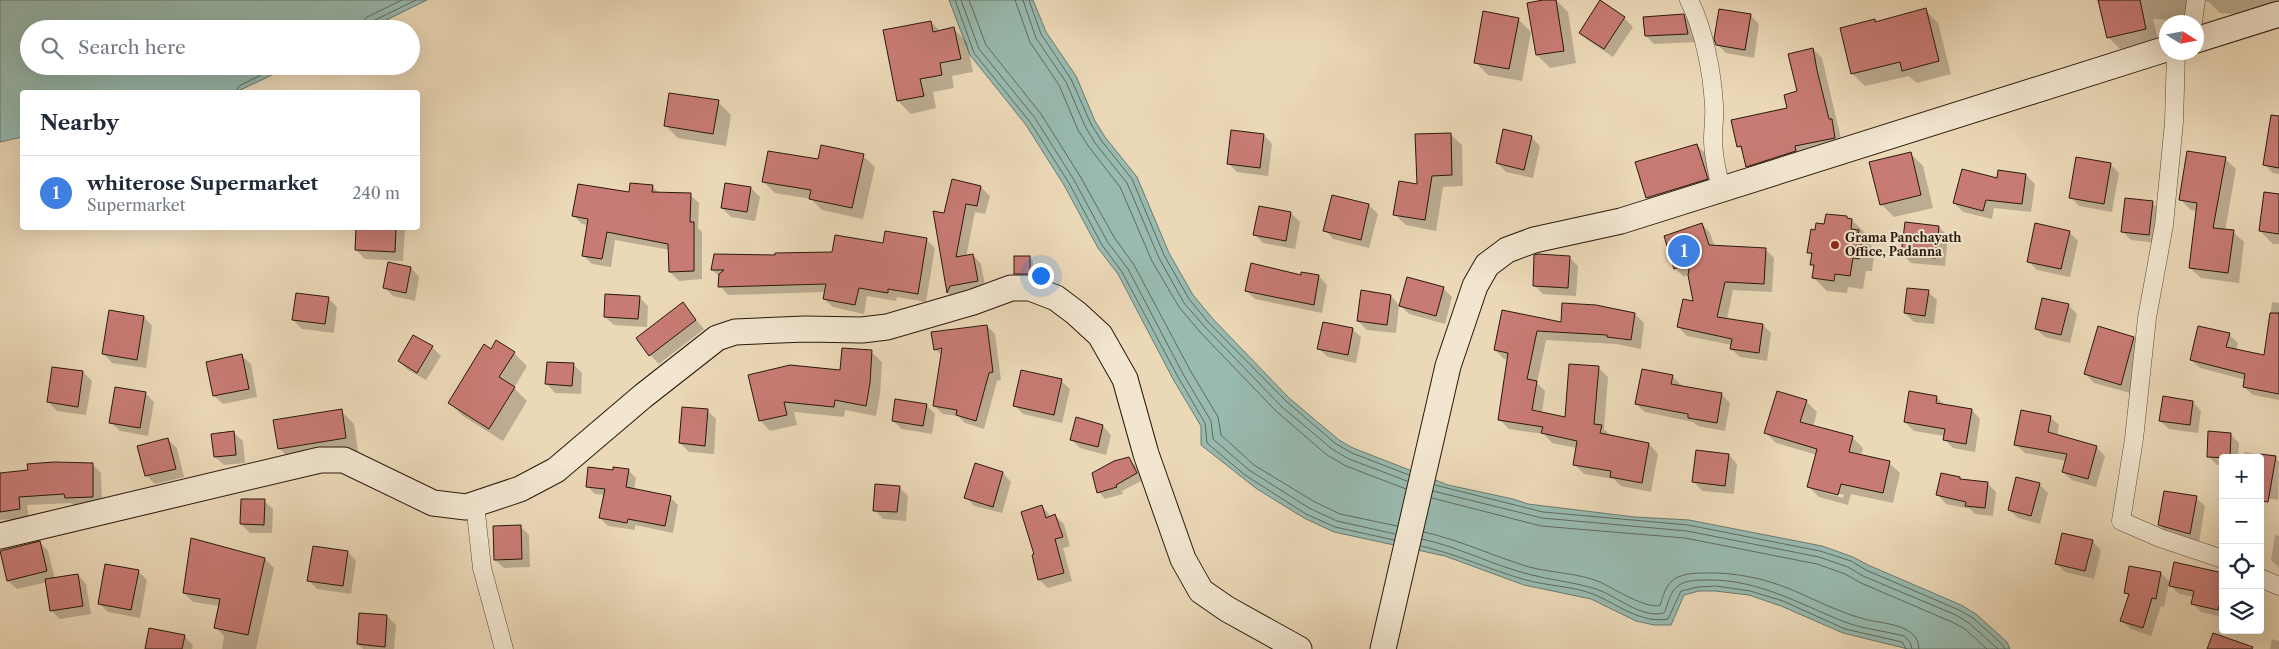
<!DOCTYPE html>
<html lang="en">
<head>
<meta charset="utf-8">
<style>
	:root { --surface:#fff; --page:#f2f2f3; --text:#1f2937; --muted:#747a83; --line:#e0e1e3; --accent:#8f2418 }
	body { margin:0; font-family:"Libre Caslon Text",serif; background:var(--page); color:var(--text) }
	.controls { position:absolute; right:15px; bottom:15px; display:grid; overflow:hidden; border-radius:5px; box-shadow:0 5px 20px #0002 }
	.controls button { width:45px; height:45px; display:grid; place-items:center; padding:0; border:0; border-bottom:1px solid var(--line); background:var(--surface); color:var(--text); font:25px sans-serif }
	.compass { position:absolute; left:2159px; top:15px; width:45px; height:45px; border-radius:50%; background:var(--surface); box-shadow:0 5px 20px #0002; rotate:101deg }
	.you { position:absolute; left:1040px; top:275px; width:18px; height:18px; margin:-12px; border:4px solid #fff; border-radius:50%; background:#1a73e8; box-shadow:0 0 0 8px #1a73e833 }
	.badge { display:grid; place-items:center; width:32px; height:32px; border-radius:50%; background:var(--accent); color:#fff; font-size:16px; font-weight:700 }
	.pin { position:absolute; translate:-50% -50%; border:2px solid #fff; box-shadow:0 1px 5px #0006 }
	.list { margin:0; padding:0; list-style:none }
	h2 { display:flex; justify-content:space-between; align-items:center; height:65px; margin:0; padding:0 20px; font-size:21px }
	h2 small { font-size:16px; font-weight:400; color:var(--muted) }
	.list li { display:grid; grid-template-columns:32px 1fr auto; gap:15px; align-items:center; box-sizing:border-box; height:75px; padding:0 20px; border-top:1px solid var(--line) }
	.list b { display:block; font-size:19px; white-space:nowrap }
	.list p { margin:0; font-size:16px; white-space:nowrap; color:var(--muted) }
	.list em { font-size:16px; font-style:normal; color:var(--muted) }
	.icon { flex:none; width:28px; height:28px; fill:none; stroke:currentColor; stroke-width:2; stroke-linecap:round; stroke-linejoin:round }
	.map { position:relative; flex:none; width:2279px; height:649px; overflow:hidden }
	.search { position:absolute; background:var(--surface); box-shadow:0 5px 20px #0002; left:20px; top:20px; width:400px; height:55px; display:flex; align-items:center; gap:12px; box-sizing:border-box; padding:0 18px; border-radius:28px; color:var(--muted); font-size:19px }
	.panel { position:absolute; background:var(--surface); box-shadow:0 5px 20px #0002; left:20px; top:90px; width:400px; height:140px; border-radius:5px }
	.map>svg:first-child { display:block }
	.water { fill:#98baaf; stroke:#6c796e }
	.shadow { fill:#0003; fill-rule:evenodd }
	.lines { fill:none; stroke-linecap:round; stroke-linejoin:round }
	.shore { stroke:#60695e; stroke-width:1 }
	.building { fill:#c87b74; stroke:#29180c }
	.minor-casing { stroke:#5a4837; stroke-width:19 }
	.secondary-casing { stroke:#29180c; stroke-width:27 }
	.minor { stroke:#f2e6d0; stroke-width:18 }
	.secondary { stroke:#f2e6d0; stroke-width:25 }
	.poi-dot { fill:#8f2418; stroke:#f2e6d0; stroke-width:2 }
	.labels { text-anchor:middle; stroke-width:4; stroke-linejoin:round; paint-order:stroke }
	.poi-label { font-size:12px; font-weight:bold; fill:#29180c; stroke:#f2e6d0; text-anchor:start }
</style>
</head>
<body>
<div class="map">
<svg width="2279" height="649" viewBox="0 0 2279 649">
	<rect width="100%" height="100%" fill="#ebd8b7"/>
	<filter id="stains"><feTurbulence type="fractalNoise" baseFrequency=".004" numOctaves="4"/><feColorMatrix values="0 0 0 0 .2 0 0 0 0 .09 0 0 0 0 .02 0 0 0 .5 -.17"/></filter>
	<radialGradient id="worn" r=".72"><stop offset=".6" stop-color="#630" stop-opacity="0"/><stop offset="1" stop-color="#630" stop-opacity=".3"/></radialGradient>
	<g class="water">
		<polygon points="0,0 427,0 368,29 29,29 29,66 291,66 236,92 22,92 22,137 0,142"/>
		<polygon points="949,0 1033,0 1046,32 1076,76 1095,121 1105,137 1137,177 1169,253 1193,295 1213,319 1289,398 1339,440 1353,448 1448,485 1513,499 1528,504 1635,517 1689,520 1822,546 1853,557 1868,565 1961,605 1976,614 2007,642 2010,649 1908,649 1843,633 1781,606 1749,595 1715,591 1699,591 1684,595 1671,625 1654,625 1636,621 1591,599 1524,585 1445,556 1334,532 1304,518 1257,489 1201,445 1201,426 1173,379 1118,274 1098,248 1064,185 1026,125 970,55"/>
	</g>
	<g class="shadow">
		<polygon points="1551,0 1556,0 1568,12 1576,63 1550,68 1537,55"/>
		<polygon points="2099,0 2278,0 2279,2 2244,15 2220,13 2209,2 2205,1 2199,6 2196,21 2153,19 2158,40 2120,49 2108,37"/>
		<polygon points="1925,10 1938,23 1951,74 1917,83 1909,76 1865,86 1852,73 1874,21 1876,23"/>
		<polygon points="1683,15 1692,24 1696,42 1654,44 1646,36"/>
		<polygon points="1750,15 1759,24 1754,58 1726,53 1717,44"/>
		<polygon points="1624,18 1633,27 1613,57 1589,41 1581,33"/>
		<polygon points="1518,19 1531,32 1522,81 1488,75 1475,62"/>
		<polygon points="931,22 940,31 954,29 967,42 973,72 952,76 954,88 933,92 936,108 911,114 898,101"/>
		<polygon points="1813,49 1822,58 1843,147 1755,175 1747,166 1744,152 1738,146 1789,109 1798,92"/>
		<polygon points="718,102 731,115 726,146 678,138 665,125"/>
		<polygon points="1450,134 1462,145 1463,186 1443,187 1436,231 1406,225 1394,214 1418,185"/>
		<polygon points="1264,135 1272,144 1268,176 1237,172 1228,163"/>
		<polygon points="1531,137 1540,146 1533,178 1506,172 1497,163"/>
		<polygon points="2279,142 2279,174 2273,173 2264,164"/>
		<polygon points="1697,145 1710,158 1720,192 1660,210 1647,197"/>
		<polygon points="1910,153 1923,166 1933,208 1894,217 1881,204"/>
		<polygon points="863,156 875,167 863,219 822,210 811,199 775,193 764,182 819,161"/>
		<polygon points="2225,159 2236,169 2225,231 2233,232 2244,242 2239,283 2201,278 2190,268 2197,211 2191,210 2180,199"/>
		<polygon points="2110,164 2119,173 2112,212 2079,206 2071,197"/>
		<polygon points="2026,175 2035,184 2031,212 1994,208 1992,219 1963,212 1954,203 1998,180"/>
		<polygon points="953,180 981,187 990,196 985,214 975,212 966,257 973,255 981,264 986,290 956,301 948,293 934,212 944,214"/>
		<polygon points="653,187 660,194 690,195 699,203 698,228 702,232 702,279 679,281 670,272 670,250 615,240 611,267 592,264 583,255 588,225 582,224 574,216"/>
		<polygon points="751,188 760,197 755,221 731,217 722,208"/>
		<polygon points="2279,195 2279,244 2273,244 2260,231"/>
		<polygon points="1333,197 1369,205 1378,214 1369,248 1333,239 1325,230"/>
		<polygon points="2152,203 2161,211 2157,243 2131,240 2123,232"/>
		<polygon points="1291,213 1300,222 1295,249 1263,243 1255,235"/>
		<polygon points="1849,220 1852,220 1865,233 1864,237 1875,251 1872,271 1866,271 1863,289 1848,287 1847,293 1827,291 1814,278 1815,268 1811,264 1813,256 1809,253 1816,231 1825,226"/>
		<polygon points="1702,224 1710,233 1715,247 1765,249 1774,258 1772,292 1733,290 1727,319 1763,325 1771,333 1767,361 1740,357 1731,349 1732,345 1687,336 1678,327 1694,303 1689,275 1684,277 1675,268"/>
		<polygon points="1939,227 1948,236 1945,266 1911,263 1902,254"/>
		<polygon points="357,228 405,228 403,261 365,259 356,250"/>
		<polygon points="2069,232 2078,241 2070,277 2037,270 2028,261"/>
		<polygon points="926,239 935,248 926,302 897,297 896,301 867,296 864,314 833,307 824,299 825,292 728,295 720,286 720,277 712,270 777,256 833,253"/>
		<polygon points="1029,257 1033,261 1033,277 1019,277 1015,273"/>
		<polygon points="1569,257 1578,266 1576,296 1543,294 1534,285"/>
		<polygon points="411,268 419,277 415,301 393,296 384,287"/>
		<polygon points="1302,276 1319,276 1327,285 1322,313 1255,299 1246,291"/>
		<polygon points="1444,289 1452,297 1445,324 1409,314 1400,305"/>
		<polygon points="1928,292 1937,300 1934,324 1914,322 1905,313"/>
		<polygon points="1391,296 1399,305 1396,333 1367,330 1358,321"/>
		<polygon points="639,297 648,306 647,327 614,325 605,317"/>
		<polygon points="328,298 337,307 334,333 302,329 293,320"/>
		<polygon points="2272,302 2279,303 2279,400 2253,395 2244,387 2246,380 2200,368 2191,360 2229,335 2238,343 2236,351 2265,356"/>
		<polygon points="682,303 704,329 659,364 650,355"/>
		<polygon points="2068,305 2077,314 2070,343 2045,337 2036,329"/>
		<polygon points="1503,312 1562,323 1635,314 1644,323 1641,349 1616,344 1546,340 1537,383 1545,391 1542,413 1566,418 1599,368 1608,377 1604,429 1611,436 1649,444 1658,454 1651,492 1621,486 1614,479 1584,474 1574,464 1577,448 1552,443 1544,434 1509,429 1499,419 1509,360 1504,359 1495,350"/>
		<polygon points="144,317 152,326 146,368 112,363 104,354"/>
		<polygon points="987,326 995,334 1001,380 997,381 984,429 965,423 958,416 943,414 934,406 942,356 935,349"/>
		<polygon points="1352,329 1361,337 1356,363 1328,357 1319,349"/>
		<polygon points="2134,338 2142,346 2130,393 2094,383 2086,374"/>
		<polygon points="432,347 441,356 426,380 408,370 399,361"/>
		<polygon points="871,352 882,362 880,394 876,416 845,410 844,417 794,412 797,425 770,431 760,420 750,376 841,372"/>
		<polygon points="514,353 527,366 514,388 527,401 503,441 463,416 450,403"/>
		<polygon points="242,356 251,364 257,397 223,404 214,396"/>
		<polygon points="574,365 582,373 581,394 555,393 547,384"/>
		<polygon points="53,368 83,372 92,381 86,415 57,411 48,402"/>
		<polygon points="1672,376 1681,385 1681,387 1721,394 1730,403 1725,431 1698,426 1693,422 1645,412 1636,404"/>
		<polygon points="1061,381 1070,389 1062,423 1023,414 1014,405"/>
		<polygon points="145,393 154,402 148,436 120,431 111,423"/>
		<polygon points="1936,397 1945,405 1972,410 1980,419 1975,452 1953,448 1944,439 1945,436 1914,431 1905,422"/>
		<path d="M1806,401L1817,412L1813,427L1852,437L1863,448L1861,456L1889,463L1900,473L1893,503L1851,494L1848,505L1819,497L1808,486L1817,455L1776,443L1765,432ZM1819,489L1844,495L1843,498L1819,491Z"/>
		<polygon points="2193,402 2201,411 2198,433 2169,429 2160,421"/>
		<polygon points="926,405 935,414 932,434 902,429 893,421"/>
		<polygon points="707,410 716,419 714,454 689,452 680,443"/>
		<polygon points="341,411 354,424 358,451 292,461 279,448"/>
		<polygon points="2050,417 2059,425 2057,436 2096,447 2105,456 2096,487 2072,480 2063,472 2066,461 2025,453 2016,445"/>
		<polygon points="1103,426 1111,435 1106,455 1080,448 1071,439"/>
		<polygon points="234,433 243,441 245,463 224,465 215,457"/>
		<polygon points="2230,434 2239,443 2238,458 2223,458 2223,465 2217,465 2208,456"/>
		<polygon points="168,440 177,448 184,477 155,484 146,475"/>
		<polygon points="2245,452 2275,458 2279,461 2278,500 2260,497 2260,458 2243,458"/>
		<polygon points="1729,455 1737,464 1734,494 1702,491 1694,482"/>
		<polygon points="1128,458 1135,465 1143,480 1122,491 1123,494 1105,499 1099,492"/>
		<polygon points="92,464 101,473 102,506 75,506 71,503 27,505 29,518 0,520 0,475"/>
		<polygon points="628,470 636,478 634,490 670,497 678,505 673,533 635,525 635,530 608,526 600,518 605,495 595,494 587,486 614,472"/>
		<polygon points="1003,473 1011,482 1002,513 974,506 966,497"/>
		<polygon points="2017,479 2040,485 2048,493 2040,524 2018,518 2009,510"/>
		<polygon points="1962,481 1987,483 1996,492 1993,516 1975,514 1970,509 1946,504 1938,495"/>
		<polygon points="899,487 908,496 906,521 883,519 875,510"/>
		<polygon points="2196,498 2205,506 2199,542 2168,534 2159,525"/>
		<polygon points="264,501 273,509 272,533 250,533 241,524"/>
		<polygon points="1042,506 1051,517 1055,516 1064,524 1070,546 1063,548 1072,581 1048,588 1039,579 1036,555"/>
		<polygon points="520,526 529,535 530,567 504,568 495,560"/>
		<polygon points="2275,535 2279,536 2279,568 2271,560"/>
		<polygon points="2092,541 2101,550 2094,579 2065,572 2056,563"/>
		<polygon points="40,543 48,551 55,579 78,575 86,584 91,614 60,619 51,610 47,582 17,589 8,581"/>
		<polygon points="348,552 356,561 351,594 317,589 309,581"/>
		<polygon points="265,559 274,568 256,649 222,649 224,636 216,628 220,606 193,602 184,593"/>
		<polygon points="138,571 147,580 140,618 108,612 99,603"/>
		<polygon points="2161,573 2171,583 2223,575 2223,617 2201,612 2192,603 2194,597 2179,594 2169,584 2164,607 2161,606 2151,636 2131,629 2122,621 2130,597 2125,592"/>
		<polygon points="387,616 396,625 394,649 363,649 358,644"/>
		<polygon points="184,636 193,645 192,649 146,649"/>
		<polygon points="2272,639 2279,641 2279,649 2270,649"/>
	</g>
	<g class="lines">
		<g class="shore">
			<polyline points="955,0 974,53 1030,122 1069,183 1102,245 1122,272 1178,377 1205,423 1207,443 1245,475 1306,514 1335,527 1394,540"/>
			<polyline points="961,0 979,49 1035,118 1074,180 1107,241 1128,269 1183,374 1211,421 1213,439 1249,470 1309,508 1337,521 1395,534"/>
			<polyline points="969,0 986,45 1041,114 1080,176 1114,237 1134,265 1190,370 1218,417 1221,435 1254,465 1313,501 1340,514 1397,526"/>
			<polyline points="1015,0 1030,42 1059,85 1078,130 1089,147 1120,187 1152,261 1179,307 1200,332 1276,411 1327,455 1346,466 1406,489"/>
			<polyline points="1023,0 1036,38 1066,82 1085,126 1095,143 1127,183 1159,258 1184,303 1205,327 1281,406 1332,449 1349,459 1407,481"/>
			<polyline points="1029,0 1041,34 1071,79 1091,124 1101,140 1132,179 1164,255 1189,299 1209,323 1286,401 1336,444 1352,453 1409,475"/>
			<polyline points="361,29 363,22 367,17 402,0"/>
			<polyline points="368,29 371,22 416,0"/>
			<polyline points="236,92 239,86 279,66"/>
			<polyline points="1435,485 1543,512 1688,525 1820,551 1851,561 1866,570 1959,610 1973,618 2002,644 2005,649"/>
			<polyline points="1433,491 1542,518 1687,531 1819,557 1848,567 1863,576 1956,615 1969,623 1998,649"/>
			<polyline points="1432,498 1541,526 1685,538 1817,564 1845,574 1861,583 1952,622 1965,629 1987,649"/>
			<path d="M1424,532C1460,540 1493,556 1529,567C1552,573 1578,573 1600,582C1613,588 1647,610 1660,605C1663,597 1665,587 1672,581C1679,574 1694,573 1704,573C1733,572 1763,578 1790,589C1816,600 1840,613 1868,620C1886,624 1919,625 1919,649"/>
			<path d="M1422,539C1459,547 1492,565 1528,574C1550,580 1572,582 1593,588C1615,594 1640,619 1664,613C1668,605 1670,591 1678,586C1685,580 1698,580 1707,580C1758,579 1799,604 1845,622C1863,629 1885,631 1904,636L1910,642L1912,649"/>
			<path d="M1421,546C1457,554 1490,570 1526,580C1548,586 1572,586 1593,594C1617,604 1641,624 1668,619L1681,591L1698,587L1716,586L1750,591L1783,601L1845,629L1902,642L1906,649"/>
		</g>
	</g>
	<g class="building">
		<polygon points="1543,0 1556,0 1564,51 1536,55 1527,3"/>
		<polygon points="1600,0 1625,17 1604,49 1579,33"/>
		<polygon points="2098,0 2140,0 2146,29 2107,38"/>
		<polygon points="1926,8 1939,61 1902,71 1900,62 1851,74 1840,28 1875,19 1875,22"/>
		<polygon points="1719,9 1751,14 1745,50 1716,45 1714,39"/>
		<polygon points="1483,11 1519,18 1509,69 1474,63"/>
		<polygon points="1684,14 1688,34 1645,36 1643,17"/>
		<polygon points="931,21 933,32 954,27 961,59 940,63 942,75 920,79 924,96 897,101 883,30"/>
		<polygon points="1813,48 1817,70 1829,119 1832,119 1835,138 1795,146 1796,151 1746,167 1741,146 1737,147 1731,120 1787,108 1784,95 1797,91 1788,54"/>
		<polygon points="669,93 719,100 713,134 664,126"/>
		<polygon points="2271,115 2279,116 2279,168 2263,165"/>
		<polygon points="1503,129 1532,136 1524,170 1496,163"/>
		<polygon points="1231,130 1264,134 1260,168 1227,164"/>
		<polygon points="1451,133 1452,175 1432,176 1425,220 1393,215 1399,181 1417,184 1415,134"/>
		<polygon points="1697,144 1708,179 1646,198 1635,162"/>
		<polygon points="821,145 864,154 852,208 809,199 811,190 762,182 768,151 818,159"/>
		<polygon points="2187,151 2226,157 2213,228 2234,230 2228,273 2189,268 2197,203 2179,200"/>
		<polygon points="1911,152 1921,195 1880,205 1869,162"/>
		<polygon points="2076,157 2111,163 2104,204 2069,198"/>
		<polygon points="1962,169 1997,178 1998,170 2026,174 2022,204 1986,200 1983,211 1953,203"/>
		<polygon points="952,179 981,186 977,206 966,204 956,257 973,254 978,281 950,286 947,293 933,211 944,213"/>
		<polygon points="630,183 653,185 652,192 691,193 690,222 694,222 694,271 669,272 668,244 607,232 602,259 582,256 588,219 572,216 578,184 629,192"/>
		<polygon points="725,183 751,187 747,212 721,208"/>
		<polygon points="2264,192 2279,194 2279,234 2259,231"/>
		<polygon points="1332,195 1369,204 1361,240 1323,231"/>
		<polygon points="2125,198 2153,201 2149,235 2121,232"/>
		<polygon points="1259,206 1291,212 1286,241 1253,235"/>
		<polygon points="1826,214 1847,216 1847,218 1852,219 1851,229 1859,230 1858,236 1862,237 1859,259 1853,258 1850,276 1835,274 1834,281 1812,278 1814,265 1810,265 1812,253 1807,253 1811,229 1815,230 1816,223 1824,224"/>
		<polygon points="1905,222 1939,226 1936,258 1901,255"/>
		<polygon points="1702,223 1709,245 1766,248 1764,284 1725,282 1717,317 1763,324 1759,353 1730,349 1732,339 1677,327 1683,299 1693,301 1688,275 1690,263 1674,269 1664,236"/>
		<polygon points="2035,223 2070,231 2061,269 2027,262"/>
		<polygon points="356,228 396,228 395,252 355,250"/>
		<polygon points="885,231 927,238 918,294 888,289 888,293 859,288 855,305 823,299 826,284 718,287 719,274 724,270 711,270 714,254 775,255 775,253 832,252 835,235 883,243"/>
		<polygon points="1538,254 1570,256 1568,288 1533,286 1534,255"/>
		<rect x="1014" y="256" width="16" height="18"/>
		<polygon points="388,262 411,267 406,293 383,288"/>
		<polygon points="1251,263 1301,275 1301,272 1319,275 1314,305 1245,291"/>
		<polygon points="1407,277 1444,287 1436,316 1399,306"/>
		<polygon points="1907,288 1929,290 1925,316 1904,313"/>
		<polygon points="1361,290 1391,295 1387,325 1357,321"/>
		<polygon points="296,293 329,297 325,324 292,320"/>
		<polygon points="605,294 640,296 638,319 604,317"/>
		<polygon points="2042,298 2069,304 2061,335 2035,329"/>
		<polygon points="683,302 696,320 649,356 636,338"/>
		<polygon points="1562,303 1596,305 1635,313 1631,340 1607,337 1607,335 1537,331 1527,379 1537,381 1532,410 1565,417 1569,364 1599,366 1594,424 1602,425 1600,433 1649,443 1642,483 1610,477 1611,471 1573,465 1577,441 1541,433 1543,427 1498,420 1508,353 1494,350 1502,310 1561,322"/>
		<polygon points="109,310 144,316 137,360 102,354"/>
		<polygon points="2270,313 2279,313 2279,394 2243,387 2245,374 2190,360 2198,326 2230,333 2226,347 2264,355"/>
		<polygon points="1323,322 1353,328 1348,355 1317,349"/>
		<polygon points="987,325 993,372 989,373 976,421 956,415 957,410 933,406 942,348 934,350 931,332"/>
		<polygon points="2098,326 2134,337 2121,385 2084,374"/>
		<polygon points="413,335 433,346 417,373 398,361"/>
		<polygon points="496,340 515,352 499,377 515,387 489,429 448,403 484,344 491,349"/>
		<polygon points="842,348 872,350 870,383 866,406 835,400 834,407 784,402 787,415 759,421 748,375 790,365 840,370"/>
		<polygon points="242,354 249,389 213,396 206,362"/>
		<polygon points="547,362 574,363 572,386 545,384"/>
		<polygon points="52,367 83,371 78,407 47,402"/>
		<polygon points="1642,369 1673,375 1671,384 1722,393 1717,423 1688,418 1688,414 1635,404"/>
		<polygon points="1021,370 1062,379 1054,415 1013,406"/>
		<polygon points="115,387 146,392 140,428 109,423"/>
		<polygon points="1777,391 1807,400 1800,422 1853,436 1849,452 1890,461 1883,493 1841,484 1838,495 1807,487 1817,449 1764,433"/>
		<polygon points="1909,391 1937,396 1936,403 1972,409 1966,444 1943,440 1945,429 1904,422"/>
		<polygon points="2163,396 2193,401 2190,425 2159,421"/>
		<polygon points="895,399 927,404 923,426 892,421"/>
		<polygon points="682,407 708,409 705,446 679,443"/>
		<polygon points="342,409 346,438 278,449 273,420"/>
		<polygon points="2021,410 2051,416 2048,432 2097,446 2088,479 2062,472 2067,454 2014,445"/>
		<polygon points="1076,417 1103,425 1098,447 1070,440"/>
		<polygon points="234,431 236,455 214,457 211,434"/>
		<polygon points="2208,431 2231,433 2230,458 2207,457"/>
		<polygon points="168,438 176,469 145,476 137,446"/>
		<polygon points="1696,450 1729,454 1725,486 1692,482"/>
		<polygon points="2260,454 2276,456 2268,502 2260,501"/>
		<polygon points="1129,457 1137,473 1116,485 1117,487 1097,493 1092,473 1114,461"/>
		<polygon points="54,462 93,463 93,497 65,498 64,494 19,497 20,509 0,512 0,473 28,470 27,464"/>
		<polygon points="975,463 1003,472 993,507 964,498"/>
		<polygon points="588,467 613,470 613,467 629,469 626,487 671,496 665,526 628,519 627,523 599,518 605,489 586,487"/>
		<polygon points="1941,473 1960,477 1960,479 1988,482 1985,508 1965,506 1966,502 1936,495"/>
		<polygon points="2016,477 2040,483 2031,516 2008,510"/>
		<polygon points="875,484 900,486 897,512 873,511"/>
		<polygon points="2164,491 2197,496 2190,534 2158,525"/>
		<polygon points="241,499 265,499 264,525 240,524"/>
		<polygon points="1042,505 1046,518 1055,514 1063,537 1055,539 1064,573 1038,580 1032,555 1034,554 1021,512"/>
		<polygon points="521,525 522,559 494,560 493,526"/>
		<polygon points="2062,533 2093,540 2085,571 2055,564"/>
		<polygon points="191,538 265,558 248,635 214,628 220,599 183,593"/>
		<polygon points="40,541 47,571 7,581 0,551"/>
		<polygon points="313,546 348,551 343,586 307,581"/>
		<polygon points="2174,562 2223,573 2223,591 2218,610 2191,604 2194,591 2169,586"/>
		<polygon points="105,564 139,570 131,610 98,604"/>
		<polygon points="2129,566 2161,572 2156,599 2152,598 2143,628 2120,621 2129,594 2124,593"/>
		<polygon points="78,574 83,606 50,611 45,579"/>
		<polygon points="359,613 387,615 385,647 357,644"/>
		<polygon points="149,628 185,635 182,649 145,649"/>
		<polygon points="2213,633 2253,647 2252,649 2207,649"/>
	</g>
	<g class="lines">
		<g class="minor-casing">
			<g id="minor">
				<path d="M1689,0C1704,30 1712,71 1714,105C1715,116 1713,128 1713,139C1713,156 1717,172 1721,189"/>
				<polyline points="2193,22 2196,0"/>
				<polyline points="2176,52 2174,122 2164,225 2147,318 2134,439 2121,521 2160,538 2223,559"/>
				<polyline points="475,504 482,568 504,649"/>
				<polyline points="2260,578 2279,586"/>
			</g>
		</g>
		<g class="secondary-casing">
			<g id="secondary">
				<polyline points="2196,40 2279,14"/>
				<polyline points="0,536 320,460 344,460 433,503 466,507 520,489 556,470 643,396 717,338 735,332 805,329 862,330 887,327 973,302 1011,288 1030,288 1056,298 1076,313 1100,335 1125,379 1146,454 1183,559 1201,591 1227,609 1299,649"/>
				<polyline points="1383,649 1448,366 1475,286 1487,265 1507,250 1534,240 1621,221 2166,49"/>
			</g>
		</g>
		<use href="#minor" class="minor"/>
		<use href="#secondary" class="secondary"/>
	</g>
	<circle class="poi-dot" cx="1835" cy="245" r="5"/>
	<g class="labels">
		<g class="poi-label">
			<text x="1845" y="242">Grama Panchayath<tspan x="1845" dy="14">Office, Padanna</tspan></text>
		</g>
	</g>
	<rect width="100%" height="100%" filter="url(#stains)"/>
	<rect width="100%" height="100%" fill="url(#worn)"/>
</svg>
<div class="controls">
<button>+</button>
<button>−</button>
<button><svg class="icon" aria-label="locate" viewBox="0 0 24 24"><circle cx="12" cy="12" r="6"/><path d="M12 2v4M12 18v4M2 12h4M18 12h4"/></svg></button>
<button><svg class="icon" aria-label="layers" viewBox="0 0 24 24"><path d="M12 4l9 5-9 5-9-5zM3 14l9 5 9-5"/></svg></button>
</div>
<svg class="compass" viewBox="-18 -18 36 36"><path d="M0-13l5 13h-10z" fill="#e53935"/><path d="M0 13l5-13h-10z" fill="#747a83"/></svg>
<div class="you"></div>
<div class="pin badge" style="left:1684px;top:251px;background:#3f7fe0">1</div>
<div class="search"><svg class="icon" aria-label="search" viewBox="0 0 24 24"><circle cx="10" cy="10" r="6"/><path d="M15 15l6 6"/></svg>Search here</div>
<section class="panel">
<h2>Nearby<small></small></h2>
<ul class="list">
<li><span class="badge" style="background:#3f7fe0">1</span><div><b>whiterose Supermarket</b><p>Supermarket</p></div><em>240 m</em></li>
</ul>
</section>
</div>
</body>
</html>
